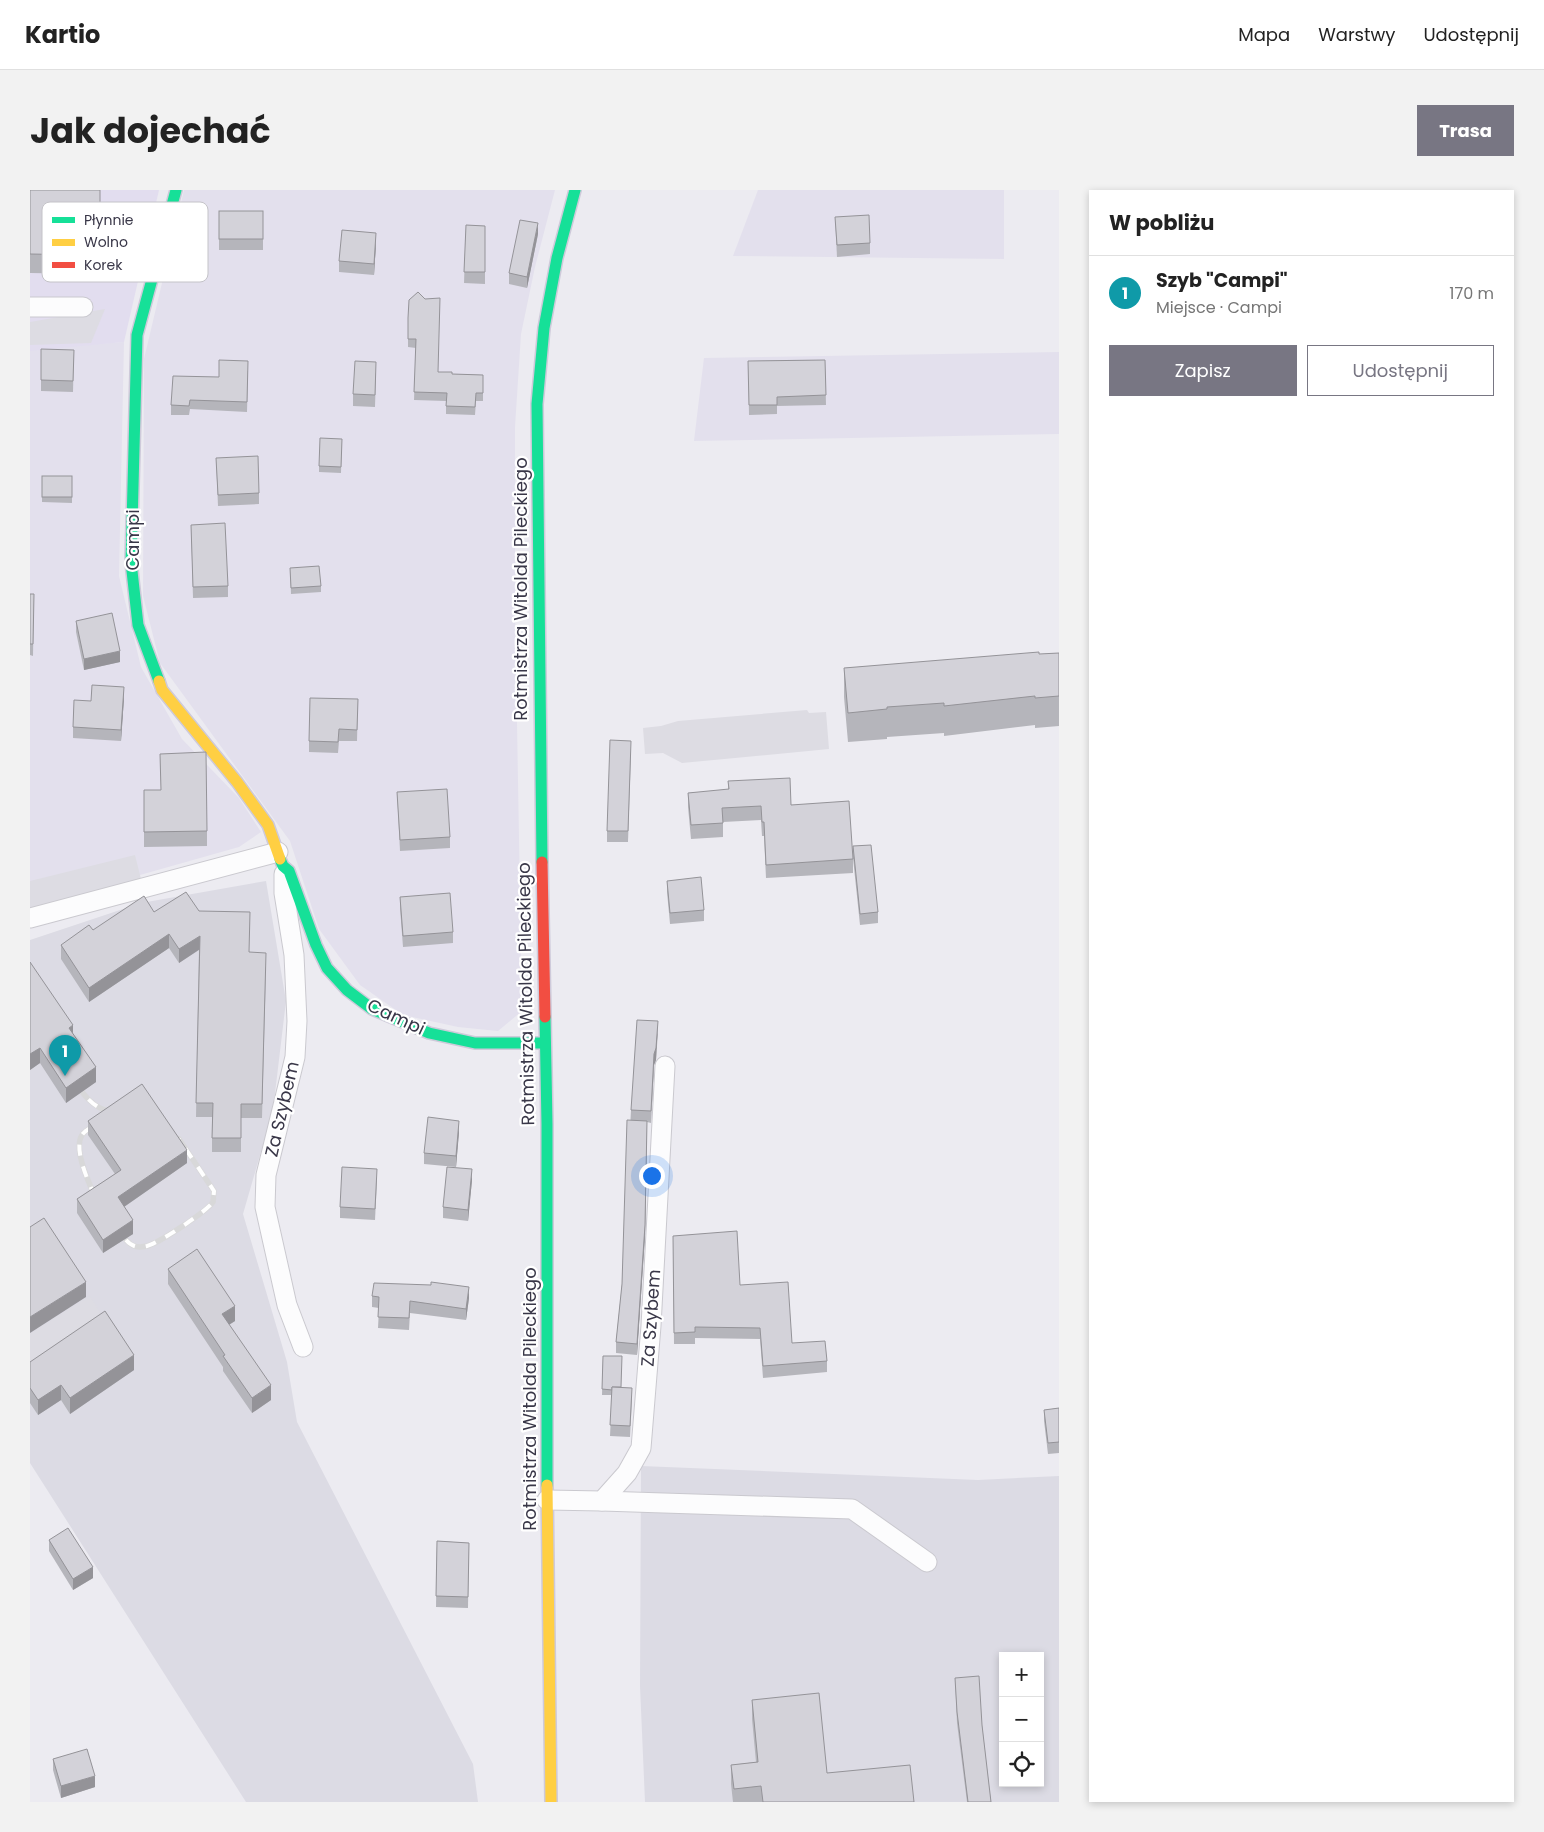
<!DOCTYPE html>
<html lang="pl">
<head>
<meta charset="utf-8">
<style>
	:root { --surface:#fff; --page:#f2f2f2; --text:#222; --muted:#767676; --line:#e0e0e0; --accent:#787683 }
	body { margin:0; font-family:Poppins,sans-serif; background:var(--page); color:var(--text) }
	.controls { position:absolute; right:15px; bottom:15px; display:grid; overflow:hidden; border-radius:0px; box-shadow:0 2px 8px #0003 }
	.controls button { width:45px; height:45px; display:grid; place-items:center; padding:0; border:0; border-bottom:1px solid var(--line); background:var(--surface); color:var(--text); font:25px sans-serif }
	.you { position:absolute; left:621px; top:985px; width:18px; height:18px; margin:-12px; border:4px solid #fff; border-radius:50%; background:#1a73e8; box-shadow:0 0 0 8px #1a73e833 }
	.badge { display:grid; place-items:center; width:32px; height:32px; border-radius:50%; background:var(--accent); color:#fff; font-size:16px; font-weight:700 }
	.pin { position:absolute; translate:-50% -41px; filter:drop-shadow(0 1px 2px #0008) }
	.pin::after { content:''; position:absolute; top:26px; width:18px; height:15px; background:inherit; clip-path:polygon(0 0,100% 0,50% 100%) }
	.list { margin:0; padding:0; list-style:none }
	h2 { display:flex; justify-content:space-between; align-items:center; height:65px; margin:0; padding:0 20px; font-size:21px }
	h2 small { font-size:16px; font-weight:400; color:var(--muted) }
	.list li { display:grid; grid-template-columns:32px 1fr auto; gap:15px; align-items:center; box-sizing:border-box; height:75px; padding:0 20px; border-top:1px solid var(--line) }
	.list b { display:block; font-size:19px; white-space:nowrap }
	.list p { margin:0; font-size:16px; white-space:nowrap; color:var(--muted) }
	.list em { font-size:16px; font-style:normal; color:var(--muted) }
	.actions { display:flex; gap:10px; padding:15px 20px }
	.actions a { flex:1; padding:11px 0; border:1px solid var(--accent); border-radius:0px; text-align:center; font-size:18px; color:var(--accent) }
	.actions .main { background:var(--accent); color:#fff }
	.icon { flex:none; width:28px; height:28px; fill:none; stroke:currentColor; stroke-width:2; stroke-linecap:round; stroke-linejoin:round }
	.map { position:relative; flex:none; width:1029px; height:1612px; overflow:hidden; border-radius:0px }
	header { display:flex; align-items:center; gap:30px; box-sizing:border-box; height:70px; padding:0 25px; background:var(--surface); border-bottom:1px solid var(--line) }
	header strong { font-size:24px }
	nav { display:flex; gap:28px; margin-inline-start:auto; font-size:18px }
	.intro { display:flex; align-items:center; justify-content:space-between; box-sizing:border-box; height:120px; padding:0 30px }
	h1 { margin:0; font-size:35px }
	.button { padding:12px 22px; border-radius:0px; background:var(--accent); color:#fff; font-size:18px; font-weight:700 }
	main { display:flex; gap:30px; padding:0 30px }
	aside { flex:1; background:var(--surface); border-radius:0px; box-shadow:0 2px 8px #0003 }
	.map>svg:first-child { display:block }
	.residential { fill:#e3e0ed }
	.industrial { fill:#dcdbe4; fill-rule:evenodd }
	.education { fill:#e2ddef }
	.parking { fill:#dddce3 }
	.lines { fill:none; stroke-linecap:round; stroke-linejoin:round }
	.street-casing { stroke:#cac9cf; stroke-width:21 }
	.fast-casing { stroke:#cecada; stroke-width:14 }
	.slow-casing { stroke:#cecada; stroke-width:14 }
	.jam-casing { stroke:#cecada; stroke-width:14 }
	.street { stroke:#fcfcfd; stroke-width:19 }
	.fast { stroke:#16e098; stroke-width:11 }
	.slow { stroke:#ffcf43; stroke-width:11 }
	.jam { stroke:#f24e42; stroke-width:11 }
	.rail-casing { stroke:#d8d8d9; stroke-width:5.5 }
	.rail { stroke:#fff; stroke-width:4; stroke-dasharray:11; stroke-linecap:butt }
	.wall { fill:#b5b5bb }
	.shaded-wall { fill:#949398 }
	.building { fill:#d3d2d9; stroke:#949398 }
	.labels { text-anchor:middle; stroke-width:4.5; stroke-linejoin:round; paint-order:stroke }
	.street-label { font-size:18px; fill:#393748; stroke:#fff }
	.key { fill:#fff; stroke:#c4c3c8; stroke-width:1 }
	.key-label { font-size:14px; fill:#393748 }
</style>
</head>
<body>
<header>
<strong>Kartio</strong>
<nav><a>Mapa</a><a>Warstwy</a><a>Udostępnij</a></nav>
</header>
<div class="intro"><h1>Jak dojechać</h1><a class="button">Trasa</a></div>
<main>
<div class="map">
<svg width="1029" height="1612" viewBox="0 0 1029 1612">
	<rect width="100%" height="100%" fill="#ecebf1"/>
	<g class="residential">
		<polygon points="154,0 525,0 505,77 491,144 485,237 485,418 492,821 468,841 428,837 373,825 330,795 289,739 260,651 130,473 113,406 114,169"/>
		<polygon points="728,0 974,0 974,69 703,66"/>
		<polygon points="94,152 89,386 111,477 152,549 209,608 231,642 209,657 110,685 0,710 0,159"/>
		<polygon points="1029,162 1029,244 664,251 674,168"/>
	</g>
	<g class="industrial">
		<polygon points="236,691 256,811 243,920 213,1024 257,1172 267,1232 443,1574 448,1612 216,1612 0,1273 0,750 111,713"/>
		<path d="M611,1276L948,1290L1029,1286V1612H615L610,1496ZM973,1466H1010V1593H973Z"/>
	</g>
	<polygon class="education" points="0,0 129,0 94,152 0,161"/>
	<g class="parking">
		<polygon points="75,119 61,153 0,155 0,132"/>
		<polygon points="777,520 779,523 796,522 799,559 652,573 633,563 615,564 613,538 631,536 648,531"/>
		<polygon points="105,665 113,697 0,728 0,691"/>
		<polygon points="60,1106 73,1127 0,1172 0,1144"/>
	</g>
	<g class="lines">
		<g class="street-casing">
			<g id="street">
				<polyline points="0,117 53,117"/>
				<polyline points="254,684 254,703 264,765 267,831 265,867 236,985 235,1017 257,1115 273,1157"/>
				<polyline points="0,728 248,662"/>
				<polyline points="517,1310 572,1311 597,1283 611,1258 621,1136 635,876"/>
				<polyline points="572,1311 822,1319 897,1372"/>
			</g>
		</g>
		<g class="fast-casing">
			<g id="fast">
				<polyline points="129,491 108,435 101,372 107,145 146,0"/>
				<polyline points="250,669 253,676 259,681 286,755 297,778 317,800 342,819 399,843 445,853 515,853"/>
				<polyline points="512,672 507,214 514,138 527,68 545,0"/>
				<polyline points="515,827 517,934 517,1295"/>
			</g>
		</g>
		<g class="slow-casing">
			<g id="slow">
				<polyline points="129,491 132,500 207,592 238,635 250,669"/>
				<polyline points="517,1295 521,1612"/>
			</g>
		</g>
		<g class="jam-casing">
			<polyline id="jam" points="512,672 515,827"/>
		</g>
		<use href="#street" class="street"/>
		<use href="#fast" class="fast"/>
		<use href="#slow" class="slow"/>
		<use href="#jam" class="jam"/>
		<g class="rail-casing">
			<g id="rail">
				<path d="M45,892C53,904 63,918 79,921L86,917"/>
				<path d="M65,1007C59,993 43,959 52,945C55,940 64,936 69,933"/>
				<path d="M96,1050C102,1057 108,1058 117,1056C129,1053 176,1022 183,1012L184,1001L149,949"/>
			</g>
		</g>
		<use href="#rail" class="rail"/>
	</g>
	<g class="wall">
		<polygon points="0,0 70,0 70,42 59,41 58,84 0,83"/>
		<rect x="189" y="21" width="44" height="39"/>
		<polygon points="805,27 840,53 840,64 807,67"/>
		<polygon points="436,35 455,36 455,94 434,93"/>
		<polygon points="508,44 497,98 479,94 479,83"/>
		<polygon points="346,54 344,85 309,82 309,71"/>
		<polygon points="378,128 408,182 422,184 453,185 453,211 446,211 445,225 416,224 416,211 384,210 386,158 378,157"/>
		<polygon points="44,160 43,202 11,201 11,190"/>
		<polygon points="795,170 796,215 747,216 747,224 719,225 718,171"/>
		<polygon points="218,181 217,222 160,219 159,225 141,225 141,215 189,187"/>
		<polygon points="346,183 345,217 323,216 323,204"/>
		<polygon points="312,249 311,283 289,282 289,276"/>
		<polygon points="186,268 229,303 229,314 188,316"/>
		<polygon points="12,286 42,286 42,313 12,312"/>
		<polygon points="161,335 198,396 198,407 163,408"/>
		<polygon points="260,378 291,396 291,402 261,404"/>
		<polygon points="0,404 4,404 3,466 0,465"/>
		<polygon points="46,431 90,472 54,480 46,442"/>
		<polygon points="1029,463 1029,536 1005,538 1005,535 914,546 914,543 857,547 857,549 818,552 814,507 814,478"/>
		<polygon points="94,508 91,551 43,548 43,537 61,511"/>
		<polygon points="328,509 327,551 309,551 308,563 279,562 279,551"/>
		<polygon points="601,562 598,652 577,652 577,641"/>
		<polygon points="130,564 177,641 177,656 114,657 114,600 131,600"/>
		<polygon points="698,591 761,615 823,669 823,683 736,688 734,646 732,646 731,630 693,632 693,647 661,649 658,617 658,603 698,600"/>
		<polygon points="367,602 420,647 420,658 370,661"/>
		<polygon points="823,656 848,722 848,733 830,735 823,668"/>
		<polygon points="637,691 674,720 674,731 640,734 637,702"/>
		<polygon points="370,707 423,742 423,753 373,757 370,718"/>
		<polygon points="169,721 236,777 232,928 211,928 211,962 182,962 182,927 166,927 169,760 149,773 139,758 59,812 31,769 31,755 63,740 124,722"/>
		<polygon points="0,772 43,844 66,892 36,913 10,873 0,880"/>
		<polygon points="628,842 626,870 624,875 621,933 617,932 615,1046 607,1165 586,1163 586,1152 592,1094 601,920"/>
		<polygon points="58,931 157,973 94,1017 103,1044 73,1063 47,1023 47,1009 85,984 58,945"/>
		<polygon points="429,942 426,977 394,974 394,963"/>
		<polygon points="347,990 345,1030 310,1028 310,1017"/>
		<polygon points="442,990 438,1031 413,1028 413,1017"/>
		<polygon points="643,1046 710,1095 762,1153 797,1171 797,1182 733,1188 730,1149 665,1148 665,1154 644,1154"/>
		<polygon points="138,1079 205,1131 199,1135 241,1210 222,1223 193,1181 193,1177 138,1094"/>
		<polygon points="342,1106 439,1108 436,1130 380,1123 379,1140 348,1138 349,1118 342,1117"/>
		<polygon points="573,1166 591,1197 602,1209 600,1247 580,1246 582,1205 572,1205"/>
		<polygon points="0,1172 104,1180 40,1224 31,1210 8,1225 0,1213"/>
		<polygon points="1029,1218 1029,1263 1018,1264 1014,1231 1014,1220"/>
		<polygon points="19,1350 63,1388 43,1400 19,1361"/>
		<polygon points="407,1351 439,1353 438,1418 406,1417"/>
		<polygon points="925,1488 952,1535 961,1612 937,1612 927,1533"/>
		<polygon points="722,1510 797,1583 884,1612 703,1612 701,1594 701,1575 726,1572 722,1529"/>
		<polygon points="23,1569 65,1597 31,1608 23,1580"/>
	</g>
	<g class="shaded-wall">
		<polygon points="59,22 59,41 58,84 58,65"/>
		<polygon points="508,33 508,44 497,98 497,87"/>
		<polygon points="346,43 346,54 344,85 344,74"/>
		<polygon points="90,461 90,472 54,480 54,469"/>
		<polygon points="94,497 94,508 91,551 91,540"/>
		<polygon points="139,744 139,758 59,812 59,798"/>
		<polygon points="170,746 170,759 149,773 149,759"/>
		<polygon points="628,831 626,870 624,875 621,933 624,864"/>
		<polygon points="43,835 43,850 39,838"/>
		<polygon points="10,858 10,873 0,880 0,864"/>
		<polygon points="66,877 66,892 36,913 36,898"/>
		<polygon points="429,931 429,942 426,977 426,966"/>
		<polygon points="617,931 615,1046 607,1165 607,1154"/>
		<polygon points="157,960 157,973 88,1021 88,1007"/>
		<polygon points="442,979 442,990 438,1031 438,1020"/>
		<polygon points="103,1030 103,1044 73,1063 73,1050"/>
		<polygon points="56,1092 56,1107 0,1143 0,1127"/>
		<polygon points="439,1097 439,1108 436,1130 436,1119"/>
		<polygon points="205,1116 205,1131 192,1139 192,1124"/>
		<polygon points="104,1165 104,1180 40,1224 40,1208"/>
		<polygon points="31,1195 31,1210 8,1225 8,1210"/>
		<polygon points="241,1195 241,1210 222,1223 222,1208"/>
		<polygon points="63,1377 63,1388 43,1400 43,1389"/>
		<polygon points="65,1586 65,1597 31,1608 31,1596"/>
	</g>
	<g class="building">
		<polygon points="0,0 70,0 70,23 59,22 58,65 0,64"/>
		<rect x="189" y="21" width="44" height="28"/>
		<polygon points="839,25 840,53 807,55 805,27"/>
		<polygon points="490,30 508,33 497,87 479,83"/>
		<polygon points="436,35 455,36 455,82 434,82"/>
		<polygon points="312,40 346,43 344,74 309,71"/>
		<polygon points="388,102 395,109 410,108 408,182 422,182 422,184 453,185 453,203 446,203 445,217 416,216 417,203 384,202 386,149 378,149 378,128 379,110"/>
		<polygon points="11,159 44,160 43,191 11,190"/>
		<polygon points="189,170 218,171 217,212 160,210 159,216 141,215 143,186 189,187"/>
		<polygon points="795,170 796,205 747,207 747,215 719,215 718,171"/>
		<polygon points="325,171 346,172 345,205 323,204"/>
		<polygon points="290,248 312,249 311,277 289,276"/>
		<polygon points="228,266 229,303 188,305 186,268"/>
		<rect x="12" y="286" width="30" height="21"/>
		<polygon points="195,333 198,396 163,397 161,335"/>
		<polygon points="289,376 291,396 261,398 260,378"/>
		<polygon points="0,404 4,404 3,454 0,454"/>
		<polygon points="82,423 90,461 54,469 46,431"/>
		<polygon points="1009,462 1009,464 1029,463 1029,506 1005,508 1005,506 914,516 914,513 857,517 857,519 818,523 814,478"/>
		<polygon points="62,495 94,497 91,540 43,537 44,510 61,511"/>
		<polygon points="280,508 328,509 327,540 309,539 308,552 279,551"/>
		<polygon points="580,550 601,551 598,641 577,641"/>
		<polygon points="176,562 177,641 114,642 114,600 131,600 130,564"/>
		<polygon points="760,588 761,615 819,611 823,669 736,675 734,632 732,632 731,616 692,618 693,633 661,635 658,603 699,599 698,591"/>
		<polygon points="417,599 420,647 370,650 367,602"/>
		<polygon points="841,655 848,722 830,724 823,656"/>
		<polygon points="671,687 674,720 640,723 637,691"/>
		<polygon points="156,702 169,721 220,722 219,762 236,763 232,914 211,914 211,948 182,948 183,913 166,913 170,746 149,759 139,744 59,798 31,755 59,735 63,740 114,706 124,722"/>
		<polygon points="420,703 423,742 373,746 370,707"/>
		<polygon points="0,772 43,835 39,838 66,877 36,898 10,858 0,864"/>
		<polygon points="607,830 628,831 626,858 624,864 621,921 601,920"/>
		<polygon points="112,894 157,960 88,1007 103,1030 73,1050 47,1009 91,980 58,931"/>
		<polygon points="398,927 429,931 426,966 394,963"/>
		<polygon points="597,930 617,931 615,1035 607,1154 586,1152 592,1094"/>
		<polygon points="312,977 347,979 345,1019 310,1017"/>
		<polygon points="417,977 442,979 438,1020 413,1017"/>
		<polygon points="14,1028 56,1092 0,1127 0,1037"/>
		<polygon points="707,1041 710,1095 758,1092 762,1153 795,1151 797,1171 733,1176 730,1138 665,1137 665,1142 644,1143 643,1046"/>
		<polygon points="167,1059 205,1116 192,1124 241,1195 222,1208 193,1166 195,1165 138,1079"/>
		<polygon points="401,1092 439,1097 436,1119 380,1111 379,1128 348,1127 349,1107 342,1106 344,1093 401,1095"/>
		<polygon points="75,1121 104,1165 40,1208 31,1195 8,1210 0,1198 0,1172"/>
		<polygon points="573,1166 592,1166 591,1197 582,1197 582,1200 572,1199"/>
		<polygon points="582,1197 602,1198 600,1236 580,1235"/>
		<polygon points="1029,1218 1029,1252 1018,1253 1014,1220"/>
		<polygon points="38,1338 63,1377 43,1389 19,1350"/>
		<polygon points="407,1351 439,1353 438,1407 406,1406"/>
		<polygon points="949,1486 952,1535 961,1612 938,1612 927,1522 925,1488"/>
		<polygon points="789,1503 797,1583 880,1575 884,1612 733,1612 731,1596 704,1599 701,1575 728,1572 722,1510"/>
		<polygon points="57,1559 65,1586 31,1596 23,1569"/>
	</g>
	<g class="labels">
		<g class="street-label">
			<text transform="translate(103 350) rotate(-90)" y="6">Campi</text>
			<text transform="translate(491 399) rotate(-90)" y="6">Rotmistrza Witolda Pileckiego</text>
			<text transform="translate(496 804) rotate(-91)" y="6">Rotmistrza Witolda Pileckiego</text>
			<text transform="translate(366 827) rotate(25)" y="6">Campi</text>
			<text transform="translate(252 919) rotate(-77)" y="6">Za Szybem</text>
			<text transform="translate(621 1128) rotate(-86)" y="6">Za Szybem</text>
			<text transform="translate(500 1209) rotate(-90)" y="6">Rotmistrza Witolda Pileckiego</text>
		</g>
	</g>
	<rect x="12" y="12" width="166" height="80" rx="8" class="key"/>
	<rect x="22" y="27" width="23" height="6" fill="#16e098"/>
	<rect x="22" y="49" width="23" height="7" fill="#ffcf43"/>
	<rect x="22" y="72" width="23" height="6" fill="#f24e42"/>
	<g class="key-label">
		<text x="54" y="35">Płynnie</text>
		<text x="54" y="57">Wolno</text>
		<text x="54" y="80">Korek</text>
	</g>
</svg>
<div class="controls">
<button>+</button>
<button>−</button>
<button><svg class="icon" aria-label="locate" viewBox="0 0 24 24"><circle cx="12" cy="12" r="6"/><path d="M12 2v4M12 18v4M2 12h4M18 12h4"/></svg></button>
</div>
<div class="you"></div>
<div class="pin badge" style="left:35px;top:886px;background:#0f9aa8">1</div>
</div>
<aside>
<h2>W pobliżu<small></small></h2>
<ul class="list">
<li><span class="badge" style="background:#0f9aa8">1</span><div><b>Szyb &quot;Campi&quot;</b><p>Miejsce · Campi</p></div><em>170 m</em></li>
</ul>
<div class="actions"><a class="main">Zapisz</a><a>Udostępnij</a></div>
</aside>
</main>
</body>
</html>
